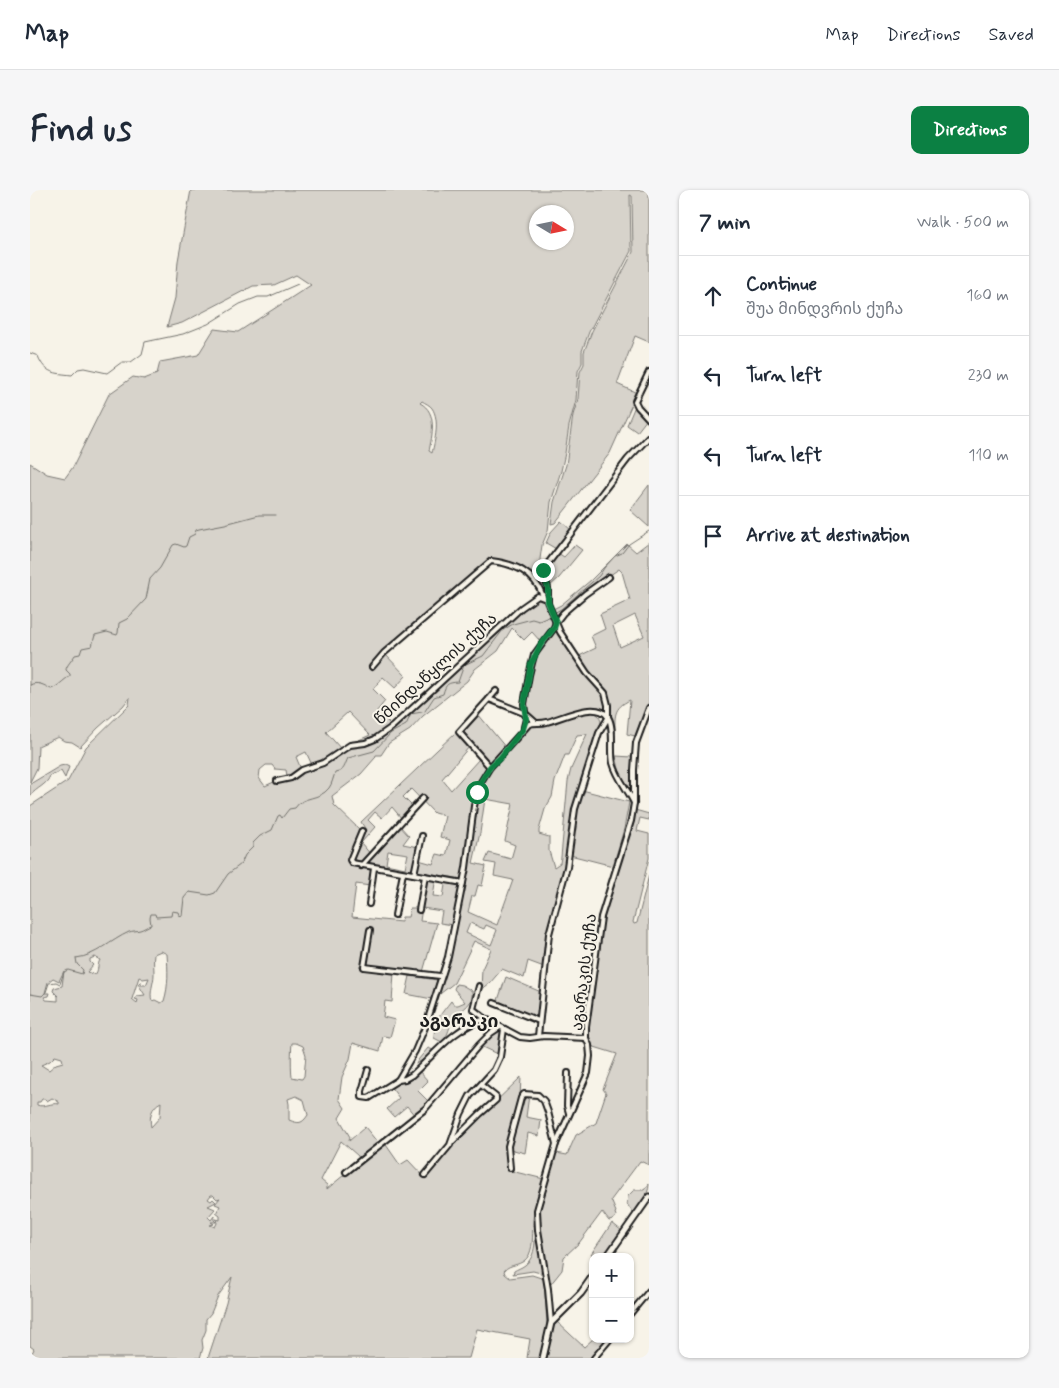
<!DOCTYPE html>
<html lang="en">
<head>
<meta charset="utf-8">
<style>
	:root { --surface:#fff; --page:#f6f6f7; --text:#1f2937; --muted:#747a83; --line:#e0e1e3; --accent:#0b8043 }
	body { margin:0; font-family:Mynerve,"Noto Sans Georgian",sans-serif; background:var(--page); color:var(--text) }
	.controls { position:absolute; right:15px; bottom:15px; display:grid; overflow:hidden; border-radius:10px; box-shadow:0 1px 4px #0004 }
	.controls button { width:45px; height:45px; display:grid; place-items:center; padding:0; border:0; border-bottom:1px solid var(--line); background:var(--surface); color:var(--text); font:25px sans-serif }
	.compass { position:absolute; left:499px; top:15px; width:45px; height:45px; border-radius:50%; background:var(--surface); box-shadow:0 1px 4px #0004; rotate:100deg }
	.stop { position:absolute; width:15px; height:15px; margin:-11px; border:4px solid #0b8043; border-radius:50%; background:#fff }
	.stop.end { background:#0b8043; border-color:#fff; box-shadow:0 1px 5px #0008 }
	.list { margin:0; padding:0; list-style:none }
	h2 { display:flex; justify-content:space-between; align-items:center; height:65px; margin:0; padding:0 20px; font-size:21px }
	h2 small { font-size:16px; font-weight:400; color:var(--muted) }
	.list li { display:grid; grid-template-columns:32px 1fr auto; gap:15px; align-items:center; box-sizing:border-box; height:80px; padding:0 20px; border-top:1px solid var(--line) }
	.list b { display:block; font-size:19px; white-space:nowrap }
	.list p { margin:0; font-size:16px; white-space:nowrap; color:var(--muted) }
	.list em { font-size:16px; font-style:normal; color:var(--muted) }
	.icon { flex:none; width:28px; height:28px; fill:none; stroke:currentColor; stroke-width:2; stroke-linecap:round; stroke-linejoin:round }
	.map { position:relative; flex:none; width:619px; height:1168px; overflow:hidden; border-radius:10px }
	header { display:flex; align-items:center; gap:30px; box-sizing:border-box; height:70px; padding:0 25px; background:var(--surface); border-bottom:1px solid var(--line) }
	header strong { font-size:24px }
	nav { display:flex; gap:28px; margin-inline-start:auto; font-size:18px }
	.intro { display:flex; align-items:center; justify-content:space-between; box-sizing:border-box; height:120px; padding:0 30px }
	h1 { margin:0; font-size:35px }
	.button { padding:12px 22px; border-radius:10px; background:var(--accent); color:#fff; font-size:18px; font-weight:700 }
	main { display:flex; gap:30px; padding:0 30px }
	aside { flex:1; background:var(--surface); border-radius:10px; box-shadow:0 1px 4px #0004 }
	.map>svg:first-child { display:block }
	.green { fill:#d7d3cb; stroke:#7a7874; fill-rule:evenodd }
	.lines { fill:none; stroke-linecap:round; stroke-linejoin:round }
	.stream { stroke:#72716c; stroke-width:1 }
	.street-casing { stroke:#1c1c1c; stroke-width:8 }
	.secondary-casing { stroke:#1c1c1c; stroke-width:9 }
	.street { stroke:#f7f3e8; stroke-width:4 }
	.secondary { stroke:#f7f3e8; stroke-width:5 }
	.route { stroke:#0b8043; stroke-width:6 }
	.labels { text-anchor:middle; stroke-width:4; stroke-linejoin:round; paint-order:stroke }
	.street-label { font-size:16px; fill:#1c1c1c; stroke:#f7f3e8 }
	.neighbourhood-label { font-size:18px; font-weight:bold; fill:#1c1c1c; stroke:#f7f3e8 }
</style>
</head>
<body>
<header>
<strong>Map</strong>
<nav><a>Map</a><a>Directions</a><a>Saved</a></nav>
</header>
<div class="intro"><h1>Find us</h1><a class="button">Directions</a></div>
<main>
<div class="map">
<svg width="619" height="1168" viewBox="0 0 619 1168">
	<rect width="100%" height="100%" fill="#f7f3e8"/>
	<filter id="ink" filterUnits="userSpaceOnUse"><feTurbulence type="fractalNoise" baseFrequency=".02" numOctaves="2"/><feDisplacementMap in="SourceGraphic" scale="10" xChannelSelector="R" yChannelSelector="G"/><feConvolveMatrix kernelMatrix="1 2 1 2 8 2 1 2 1" color-interpolation-filters="sRGB"/></filter>
	<g filter="url(#ink)">
		<g class="green">
			<path d="M161,0H619V152L605,146L587,194L607,203L580,263L525,333L521,334L524,312L536,275L543,225L548,209L550,182L554,174V162L562,141L603,62L602,6L600,5L601,61L559,142L552,161V173L548,181L546,210L539,236L535,263L531,281L521,312L518,341L512,355L510,369L517,397L516,401C512,398 510,393 506,388C494,374 477,370 459,369L350,464H355L376,486L365,498L353,487L343,499L355,511L347,521L361,535L360,537L501,410L514,406C524,429 527,431 510,451L502,442L494,450L482,438L468,461L445,479L437,491L393,526L380,540L359,553L351,565H346L345,568L331,584L302,606L304,615L330,640L318,673L343,677L340,696L326,694L322,727L371,732L372,727H378L380,718H389L395,685L406,687L403,706L413,707L416,689L431,692L423,735L410,733L412,721L392,718L390,731L407,733L393,782L329,776L364,783L362,812L355,811L353,827L365,830L360,847L353,846L350,861L323,853L320,869L312,887L309,909L315,918L309,928L320,947L319,951L335,937L348,953L329,970L328,966L311,951L291,990L297,995V999L354,952L370,975L378,970L394,987L421,955L491,887L490,908L499,905L496,927L511,930L509,946L498,943L495,963L476,958L477,980L514,989C509,1003 504,1016 503,1030C502,1042 504,1054 499,1065C493,1077 479,1073 474,1081L475,1084L480,1088L502,1085L514,1089L517,1134L511,1168H497L500,1149L447,1139L439,1168H178L196,1113L202,1087L188,1106L181,1123L176,1129V1140L172,1150L173,1158L170,1168H0V1163H2L4,1159L0,1156V616L38,591L56,557L99,515L100,507L93,516L68,538L50,557L42,552L34,551L28,547L8,556L7,578L0,592V273L17,284L35,288L43,277L79,204L103,187L114,189L127,184L130,172L168,165L184,139L208,142L281,95L266,85L244,95L223,96L152,133L137,137L145,108L148,71ZM507,22H536V52H507ZM392,211C395,213 400,215 402,218C410,230 405,250 402,263L399,261C402,246 408,222 390,213ZM318,522L340,545C330,550 320,553 311,559L296,542ZM276,562L282,575L271,579L266,567ZM236,575H242L245,579L256,580L257,586L235,596L229,588L230,580ZM131,761L137,764C138,780 139,795 134,811L131,813L125,810L122,811C119,802 124,793 124,784C124,777 123,771 124,764ZM65,767L70,770C67,775 69,780 65,785L57,782L63,775L60,772V769ZM34,781L32,796L24,798L23,801L28,806V811L16,810L14,807L19,806L20,803H15L18,792L23,788L29,791ZM109,787L113,789L119,788L116,795H111V791L108,794L115,805L107,806L105,809L108,810L107,813L102,809ZM262,853H266L273,856L276,865L274,886L272,889L262,887C261,881 261,859 262,853ZM25,866L32,868L33,872L26,874L19,880L11,875L20,871ZM266,906L274,910L278,925C272,934 269,934 259,930V914L258,909ZM22,908L29,912V914C22,912 14,918 7,915V912H10L12,909H15L17,911ZM131,912L130,927L121,937C119,927 121,917 131,912ZM181,1005H183L187,1009L190,1008L185,1014L190,1016L186,1023L190,1026V1030L186,1029L187,1033L185,1037L180,1035L184,1034L181,1032H186L184,1030V1026L181,1030L178,1027L185,1019L178,1016L186,1012L183,1009L181,1011L178,1009Z"/>
			<polygon points="605,216 617,229 607,242 597,235"/>
			<polygon points="619,295 619,337 600,320"/>
			<polygon points="531,331 542,341 528,360 516,353 521,342"/>
			<path d="M619,352V512L605,546L597,544L600,510C583,518 585,526 585,543L577,503L559,485L547,467L566,458L561,446L575,439L570,424L600,410L592,382L589,379L553,403L526,428L523,419L531,415L561,390L597,354L606,362ZM605,425L614,446L590,457L583,436Z"/>
			<path d="M545,355L552,360L529,388L520,396C510,382 519,374 528,363L534,367Z"/>
			<path d="M527,439L558,487L568,496L574,504L578,524L571,518L562,517L511,532L504,529L496,522C494,493 503,458 527,439Z"/>
			<path d="M561,522C568,524 570,525 571,532L546,609L536,676L518,741L514,777L498,771L494,788L472,779L460,793L451,800L452,779L461,759L444,751L424,793L406,807L419,767L440,662L446,616L451,596L461,580L499,537ZM557,544L541,579L538,591L531,667L530,673L524,677L519,661V647L509,644V640L515,619L522,607L525,591L535,565H538L547,545ZM455,609L483,614L475,651L485,655L481,669L459,663L455,672L466,674L464,686L483,690L467,735L438,722L442,706H445L448,695L452,696L456,676L443,673L450,643ZM440,733L454,739L456,735L467,740L461,755L436,743Z"/>
			<polygon points="448,524 476,558 463,572 459,572 433,541"/>
			<path d="M426,542L454,570L456,577L455,582L444,603L432,689L322,670L336,640L331,632ZM439,557L449,569L421,600L412,589ZM381,599L404,623L415,626L410,647L420,650L416,666L407,664L403,674L385,669L388,657L373,654L379,646L369,635L342,666L331,653L345,637L338,630L345,622L352,628L362,617L372,629L384,618L373,607ZM358,661L378,664L375,678L356,674Z"/>
			<polygon points="586,566 602,567 604,603 591,587"/>
			<path d="M35,575L39,577L35,588L31,581L20,586C17,595 6,598 0,606V594L30,576Z"/>
			<polygon points="552,600 599,612 594,639 583,676 540,665 545,627"/>
			<path d="M605,620L619,624V630L610,628L607,641L619,644V668L603,732L604,734L607,733L619,685V975L610,971L581,1010L586,1022L585,1023L586,1026L583,1030L579,1031L572,1022L549,1053L534,1067L532,1080L520,1095L508,1024L526,963L537,965L546,945L566,933L576,903L573,899L587,864L561,856L558,838L573,726C582,690 598,656 605,620Z"/>
			<polygon points="380,786 407,790 402,809 376,804"/>
			<polygon points="476,787 511,802 507,827 503,827 467,813"/>
			<path d="M426,794L432,795L442,801C444,816 430,819 423,830C418,838 420,843 412,852L404,848C404,830 411,824 421,811L424,815H428L435,812L424,799Z"/>
			<polygon points="469,840 471,843 467,864 450,856 459,845"/>
			<polygon points="398,858 403,860 400,865 386,874 388,870"/>
			<polygon points="389,881 398,891 388,901 398,911 385,926 377,916 364,927 357,919 369,908 360,896 376,890"/>
			<path d="M619,994C619,1007 609,1010 606,1022L603,1023L597,1014L598,1006L604,1000H614Z"/>
			<path d="M505,1033L514,1084L503,1081L483,1084L484,1081C487,1079 491,1078 495,1075C507,1066 505,1047 505,1033Z"/>
			<polygon points="582,1033 592,1041 573,1067 566,1067 561,1064"/>
			<polygon points="526,1131 554,1157 563,1149 580,1149 566,1168 513,1168 516,1150"/>
		</g>
		<g class="lines">
			<g class="stream">
				<path d="M0,163L8,166C15,184 25,183 42,185L48,179L54,178L77,183L92,172H101L112,164L115,152L153,144L178,134L210,114L228,107H238L268,94"/>
				<polyline points="524,423 531,419 569,386 574,378 585,366 592,363 599,354 619,341"/>
				<path d="M0,495C7,491 14,495 21,499C28,497 33,490 40,486V484L36,480C36,476 42,470 45,465L50,464L52,458L62,456L65,445L77,442L87,445L88,443L89,433L97,429L116,409L120,389L130,378L143,355L146,354L154,357L156,356L159,347L165,344L166,340L169,339L195,334L229,325H246"/>
				<path d="M395,521L404,507L413,504C416,493 418,493 428,492L434,475L453,466L473,440L483,434L502,429L509,431L521,426"/>
				<path d="M0,804L12,806L16,802L19,793L26,792L30,794L34,782L38,780L52,784L53,780L47,774L46,768C66,766 81,750 99,742C102,741 106,741 110,740C114,739 117,736 121,735L120,728L121,724H125L126,727L141,726L142,721L148,722L149,725L152,726L154,708L159,702L179,705L185,703L198,684L211,674L215,665L223,657V653L230,646L242,640L248,626L250,625L252,628L259,619L265,618C273,605 289,611 299,598C302,594 303,588 305,583C315,581 314,576 318,568L344,561L361,543L376,535L381,524L392,522"/>
			</g>
			<g class="street-casing">
				<g id="street">
					<polyline points="619,182 605,211 608,217 619,229"/>
					<polyline points="518,412 518,398 513,380 516,376 598,269 619,247"/>
					<path d="M342,477L354,463L461,371C485,374 504,382 513,406"/>
					<polyline points="459,509 466,501"/>
					<polyline points="494,537 496,529 494,514 499,485 504,465 524,438 526,432 533,423 555,404 579,387"/>
					<polyline points="460,577 429,542 459,509 496,524 505,532"/>
					<polyline points="247,591 261,588 272,580 293,573 320,555 335,553 345,549 362,537 491,418 508,406 516,409 530,442 557,483 575,503 578,515 578,528 569,543 545,619 537,677 519,744 508,846"/>
					<polyline points="332,641 320,670 322,673 433,693"/>
					<polyline points="331,676 393,608"/>
					<polyline points="384,684 392,646"/>
					<polyline points="339,714 344,678"/>
					<polyline points="389,720 395,686"/>
					<polyline points="365,725 373,683"/>
					<polyline points="340,740 334,777 410,786"/>
					<polyline points="449,796 443,819 456,829 490,847 500,848 514,846 556,848"/>
					<polyline points="464,813 509,831"/>
					<path d="M456,829C425,836 405,864 382,885L375,889L368,890L385,861L396,835L418,767L436,678L444,616L449,595L460,577L499,534C505,532 511,534 517,532C532,528 567,510 578,527C585,538 580,560 583,573C587,588 598,600 604,613"/>
					<polyline points="338,880 332,901 332,907 339,908 368,890"/>
					<polyline points="538,883 537,916 539,923"/>
					<polyline points="423,951 450,924 466,910 466,907 451,895"/>
					<polyline points="480,978 478,956 491,908 494,904 508,905 514,911 518,922 526,954"/>
					<polyline points="316,982 395,919 449,855 461,843 470,837"/>
					<polyline points="395,985 420,955 431,924 440,906 464,880 470,867 474,839"/>
					<polyline points="600,1124 619,1101"/>
					<polyline points="521,1133 518,1099 508,1040 507,1020 526,954 558,883 560,866 559,855 556,848 556,837 571,727 601,631 604,613 604,580 606,553 619,518"/>
					<polyline points="564,1168 580,1149"/>
				</g>
			</g>
			<g class="secondary-casing">
				<g id="secondary">
					<polyline points="577,1067 619,1007"/>
					<polyline points="513,1168 521,1133 551,1103 563,1086"/>
				</g>
			</g>
			<use href="#street" class="street"/>
			<use href="#secondary" class="secondary"/>
		</g>
	</g>
	<g class="lines" filter="url(#ink)">
		<polyline class="route" points="447,602 449,595 460,577 470,568 493,539 496,529 494,514 501,474 511,454 524,438 526,432 518,412 518,398 513,380"/>
	</g>
	<g class="labels">
		<g class="street-label">
			<text transform="translate(405 478) rotate(-42)" y="6">წმინდაწყლის ქუჩა</text>
			<text transform="translate(553 782) rotate(-83)" y="6">აგარაკის ქუჩა</text>
		</g>
		<g class="neighbourhood-label">
			<text x="429" y="837">აგარაკი</text>
		</g>
	</g>
</svg>
<div class="controls">
<button>+</button>
<button>−</button>
</div>
<svg class="compass" viewBox="-18 -18 36 36"><path d="M0-13l5 13h-10z" fill="#e53935"/><path d="M0 13l5-13h-10z" fill="#747a83"/></svg>
<div class="stop" style="left:447px;top:602px"></div>
<div class="stop end" style="left:513px;top:380px"></div>
</div>
<aside>
<h2>7 min<small>Walk · 500 m</small></h2>
<ul class="list">
<li><svg class="icon" aria-label="ahead" viewBox="0 0 24 24"><path d="M12 20V5M6 11l6-6 6 6"/></svg><div><b>Continue</b><p>შუა მინდვრის ქუჩა</p></div><em>160 m</em></li>
<li><svg class="icon" aria-label="left" viewBox="0 0 24 24"><path d="M17 20v-9H6M10 6l-5 5 5 5"/></svg><div><b>Turn left</b></div><em>230 m</em></li>
<li><svg class="icon" aria-label="left" viewBox="0 0 24 24"><path d="M17 20v-9H6M10 6l-5 5 5 5"/></svg><div><b>Turn left</b></div><em>110 m</em></li>
<li><svg class="icon" aria-label="arrive" viewBox="0 0 24 24"><path d="M6 21V4h12l-3 4 3 4H6"/></svg><div><b>Arrive at destination</b></div></li>
</ul>
</aside>
</main>
</body>
</html>
